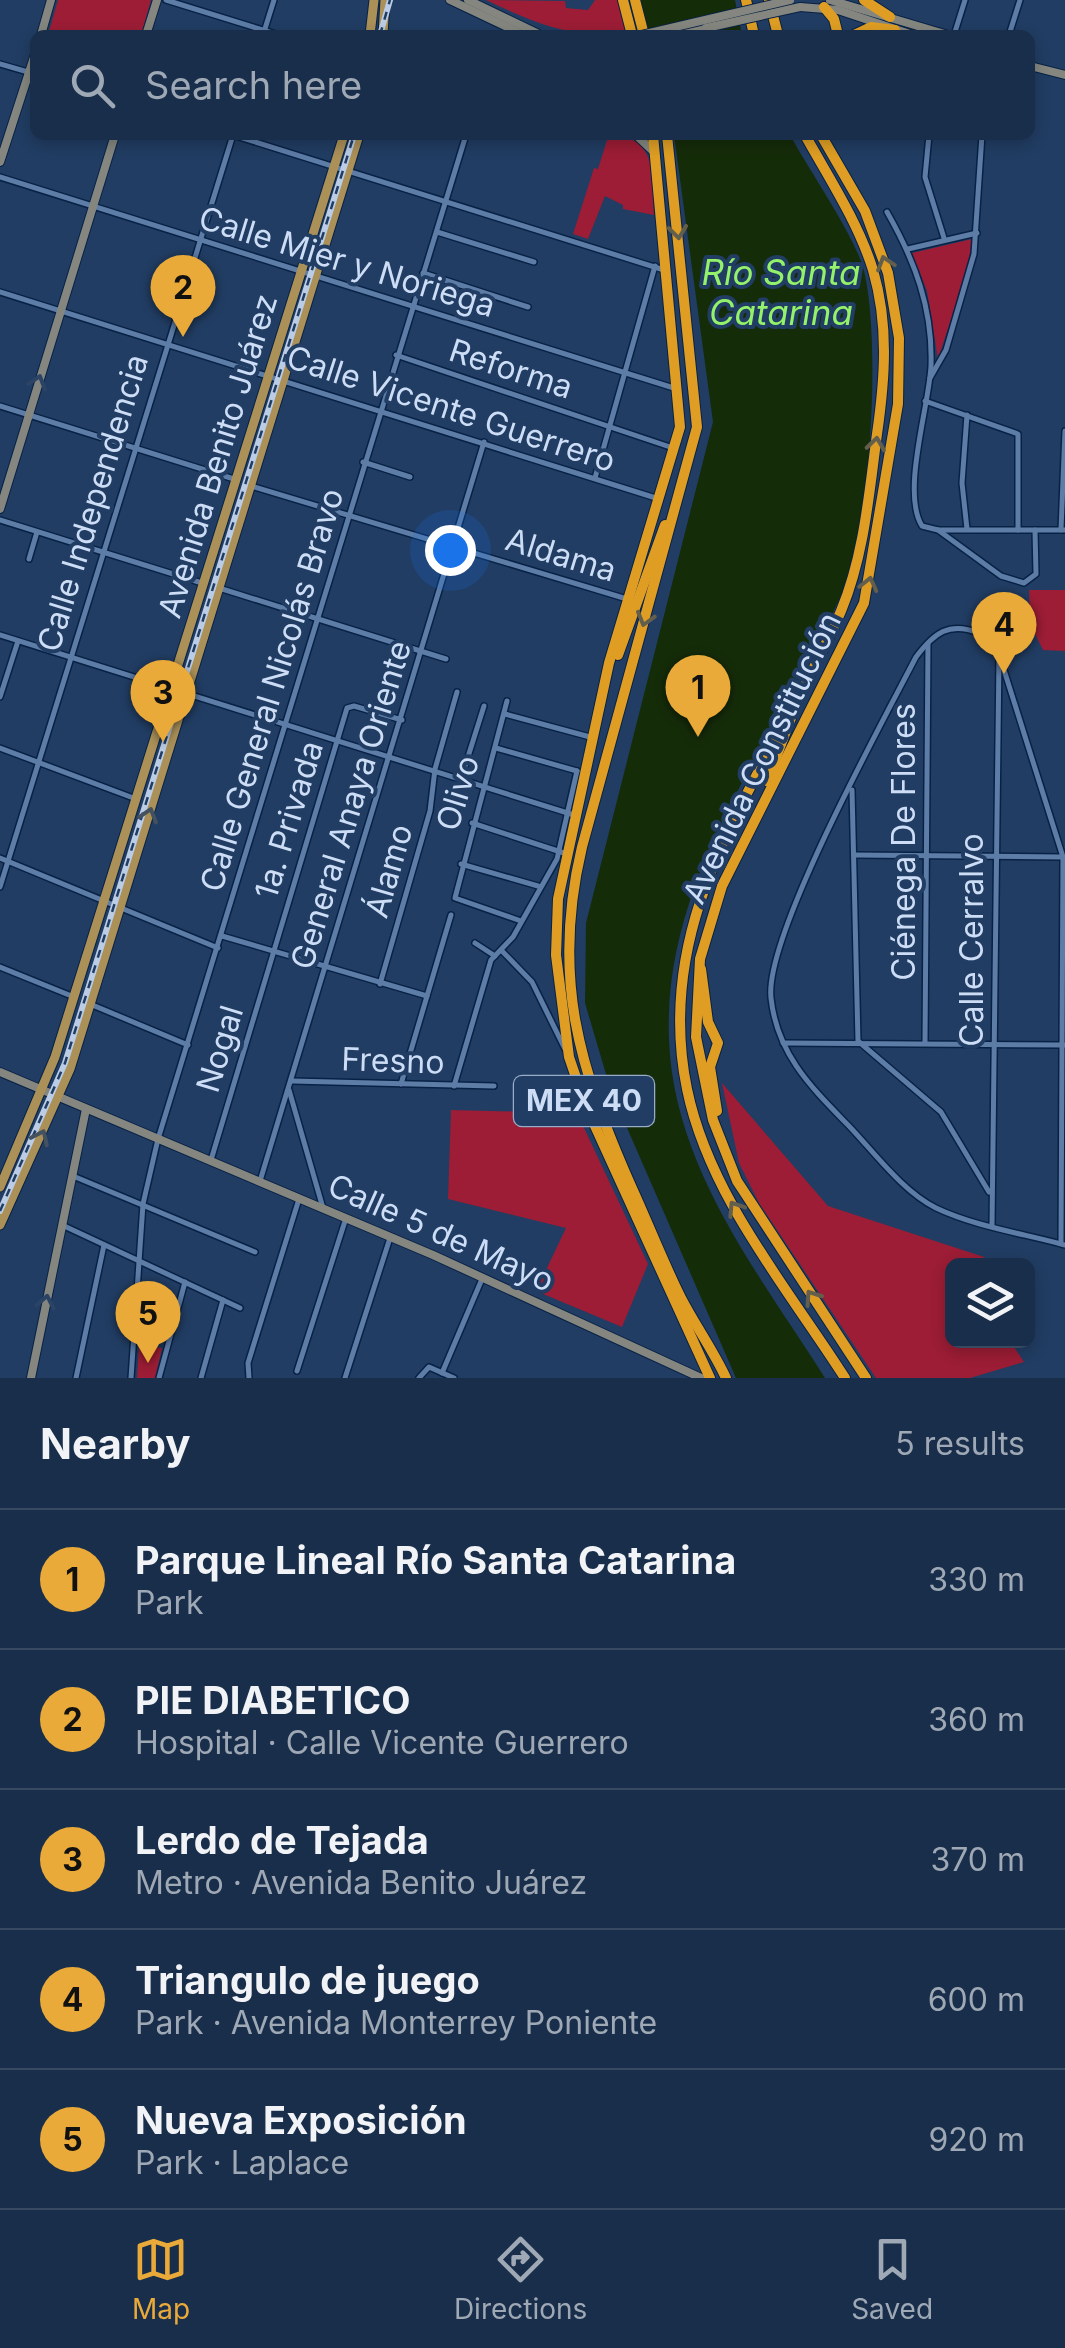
<!DOCTYPE html>
<html lang="en">
<head>
<meta charset="utf-8">
<style>
	:root { --surface:#192e4a; --page:#263a54; --text:#f1f3f6; --muted:#9fa8b5; --line:#374a62; --accent:#eaaa39 }
	body { margin:0; font-family:Inter,sans-serif; background:var(--page); color:var(--text) }
	.controls { position:absolute; right:30px; bottom:30px; display:grid; overflow:hidden; border-radius:15px; box-shadow:0 5px 15px #0003 }
	.controls button { width:90px; height:90px; display:grid; place-items:center; padding:0; border:0; border-bottom:2px solid var(--line); background:var(--surface); color:var(--text); font:50px sans-serif }
	.you { position:absolute; left:450px; top:550px; width:35px; height:35px; margin:-25px; border:8px solid #fff; border-radius:50%; background:#1a73e8; box-shadow:0 0 0 15px #1a73e833 }
	.badge { display:grid; place-items:center; width:65px; height:65px; border-radius:50%; background:var(--accent); color:#111; font-size:32px; font-weight:700 }
	.pin { position:absolute; translate:-50% -82px; filter:drop-shadow(0 2px 5px #0008) }
	.pin::after { content:''; position:absolute; top:52px; width:35px; height:30px; background:inherit; clip-path:polygon(0 0,100% 0,50% 100%) }
	.list { margin:0; padding:0; list-style:none }
	h2 { display:flex; justify-content:space-between; align-items:center; height:130px; margin:0; padding:0 40px; font-size:42px }
	h2 small { font-size:32px; font-weight:400; color:var(--muted) }
	.list li { display:grid; grid-template-columns:65px 1fr auto; gap:30px; align-items:center; box-sizing:border-box; height:140px; padding:0 40px; border-top:2px solid var(--line) }
	.list b { display:block; font-size:38px; white-space:nowrap }
	.list p { margin:0; font-size:32px; white-space:nowrap; color:var(--muted) }
	.list em { font-size:32px; font-style:normal; color:var(--muted) }
	.icon { flex:none; width:55px; height:55px; fill:none; stroke:currentColor; stroke-width:2; stroke-linecap:round; stroke-linejoin:round }
	.map { position:relative; flex:none; width:1065px; height:1378px; overflow:hidden }
	.search { position:absolute; background:var(--surface); box-shadow:0 5px 15px #0003; left:30px; right:30px; top:30px; height:110px; display:flex; align-items:center; gap:25px; box-sizing:border-box; padding:0 35px; border-radius:15px; color:var(--muted); font-size:38px }
	.sheet { height:830px; background:var(--surface) }
	nav { display:flex; justify-content:space-around; align-items:center; box-sizing:border-box; height:140px; border-top:2px solid var(--line); background:var(--surface); font-size:28px; color:var(--muted) }
	nav a { display:grid; justify-items:center; gap:5px }
	nav .on { color:var(--accent) }
	.map>svg:first-child { display:block }
	.green { fill:#9c1d35 }
	.water { fill:#152c09 }
	.lines { fill:none; stroke-linecap:round; stroke-linejoin:round }
	.street-casing { stroke:#082246; stroke-width:8 }
	.secondary-casing { stroke:#082246; stroke-width:10 }
	.primary-casing { stroke:#082246; stroke-width:11 }
	.highway-casing { stroke:#082246; stroke-width:12 }
	.street { stroke:#5d7ca6; stroke-width:5 }
	.secondary { stroke:#84867f; stroke-width:8 }
	.primary { stroke:#ab9057; stroke-width:9 }
	.highway { stroke:#df9e23; stroke-width:10 }
	.rail-casing { stroke:#bacce6; stroke-width:6 }
	.rail { stroke:#213d63; stroke-width:2.5; stroke-dasharray:8; stroke-linecap:butt }
	.secondary-bridge-casing { stroke:#082246; stroke-width:10; stroke-linecap:butt }
	.secondary-bridge { stroke:#84867f; stroke-width:8 }
	.oneway { stroke:#645f4d }
	.oneway2 { stroke:#2b4466 }
	.oneway3 { stroke:#445260 }
	.labels { text-anchor:middle; stroke-width:8; stroke-linejoin:round; paint-order:stroke }
	.shield { fill:#213d63; stroke:#99adc9; stroke-width:2.5 }
	.shield-label { font-size:30px; font-weight:bold; fill:#ccddf5 }
	.street-label { font-size:32px; fill:#ccddf5; stroke:#213d63 }
	.water-label { font-size:35px; font-style:italic; fill:#94f16a; stroke:#213d63 }
</style>
</head>
<body>
<div class="map">
<svg width="1065" height="1378" viewBox="0 0 1065 1378">
	<rect width="100%" height="100%" fill="#213d63"/>
	<g class="green">
		<polygon points="58,0 151,0 141,35 48,35"/>
		<path d="M486,0L565,1L566,8L588,10L595,0H618L626,31C573,41 533,22 486,0Z"/>
		<path d="M619,135C659,143 652,182 654,215L623,209V205L605,196L588,239L573,234L594,168L598,169L608,137Z"/>
		<polygon points="972,239 968,267 938,359 927,291 912,253"/>
		<polygon points="1029,590 1065,590 1065,651 1043,650 1030,624"/>
		<polygon points="722,1083 828,1206 984,1257 989,1265 952,1266 952,1340 1010,1341 1024,1362 970,1378 876,1378 759,1203 739,1163"/>
		<polygon points="451,1110 577,1113 648,1264 622,1327 536,1291 566,1228 448,1199"/>
		<polygon points="139,1345 162,1348 155,1378 137,1378"/>
	</g>
	<g class="water">
		<polygon points="640,0 735,0 742,35 649,35"/>
		<path d="M674,135H790C808,168 853,234 863,267C882,338 871,528 841,595C777,739 662,874 669,1040C674,1168 759,1274 825,1378H736L611,1091L585,1003L586,923L713,422Z"/>
	</g>
	<g class="lines">
		<g class="street-casing">
			<g id="street">
				<polyline points="166,0 279,35"/>
				<polyline points="263,35 274,0"/>
				<polyline points="954,35 965,0"/>
				<polyline points="1009,35 1020,0"/>
				<polyline points="0,64 35,74"/>
				<polyline points="233,135 664,270"/>
				<polyline points="929,135 925,177 944,238"/>
				<polyline points="0,177 677,389"/>
				<path d="M887,212C915,261 933,309 931,366C929,407 901,492 922,526L938,530H1065"/>
				<polyline points="437,232 534,262"/>
				<polyline points="908,249 977,233"/>
				<polyline points="423,273 528,307"/>
				<polyline points="0,292 659,499"/>
				<polyline points="396,355 673,448"/>
				<polyline points="930,378 946,350 974,254 982,135"/>
				<polyline points="925,401 1018,434 1018,530"/>
				<polyline points="0,406 234,479"/>
				<polyline points="363,462 410,477"/>
				<polyline points="595,478 655,266"/>
				<polyline points="251,486 627,599"/>
				<polyline points="0,520 202,583"/>
				<polyline points="967,529 962,483 967,415"/>
				<polyline points="938,530 1001,576 1024,583 1036,574 1035,530"/>
				<polyline points="1061,530 1065,431"/>
				<polyline points="29,559 37,532"/>
				<polyline points="219,588 446,659"/>
				<polyline points="0,635 574,815"/>
				<polyline points="0,697 18,641"/>
				<polyline points="507,701 455,898 521,921"/>
				<polyline points="505,714 590,737"/>
				<polyline points="0,748 136,799"/>
				<polyline points="496,748 577,771"/>
				<polyline points="461,779 484,706"/>
				<polyline points="852,790 858,1041 941,1112 989,1192"/>
				<polyline points="472,823 567,854"/>
				<polyline points="854,855 1062,857"/>
				<polyline points="0,858 218,948"/>
				<polyline points="461,864 538,886"/>
				<polyline points="0,887 233,135"/>
				<polyline points="222,936 427,996"/>
				<polyline points="475,943 495,956"/>
				<polyline points="502,951 532,982 565,1049"/>
				<polyline points="0,967 74,997"/>
				<polyline points="380,984 430,811 435,769 457,692"/>
				<polyline points="90,1004 188,1045"/>
				<polyline points="783,1043 1065,1045"/>
				<polyline points="925,1043 928,644"/>
				<polyline points="292,1081 494,1086"/>
				<polyline points="401,1084 451,915"/>
				<polyline points="454,1086 491,960 513,937 557,859 577,771"/>
				<polyline points="289,1090 323,1208"/>
				<polyline points="211,1160 347,708 354,706 402,720"/>
				<polyline points="73,1176 255,1252"/>
				<polyline points="260,1181 484,442"/>
				<polyline points="62,1225 240,1308"/>
				<polyline points="992,1225 999,657"/>
				<path d="M1061,1244L1063,857L999,654L979,633C949,621 934,633 916,657C883,721 764,937 771,998C777,1054 811,1087 848,1125C874,1152 902,1191 936,1208C974,1226 1020,1233 1061,1244L1065,1245"/>
				<polyline points="297,1371 346,1218"/>
				<polyline points="442,1373 482,1279"/>
				<polyline points="76,1378 104,1245"/>
				<polyline points="131,1378 143,1204 158,1139 466,135"/>
				<polyline points="159,1378 185,1282"/>
				<polyline points="201,1378 223,1300"/>
				<polyline points="249,1378 248,1363 299,1199"/>
				<polyline points="345,1378 390,1238"/>
				<polyline points="419,1378 429,1367 454,1378"/>
			</g>
		</g>
		<g class="secondary-casing">
			<g id="secondary">
				<polyline points="450,0 524,35"/>
				<polyline points="468,0 541,35"/>
				<polyline points="830,0 948,35"/>
				<polyline points="800,7 838,10 913,35"/>
				<polyline points="41,35 51,0"/>
				<polyline points="146,35 157,0"/>
				<polyline points="675,35 706,28"/>
				<polyline points="1030,66 1065,75"/>
				<polyline points="636,135 654,152"/>
				<polyline points="0,162 35,54"/>
				<polyline points="0,509 115,135"/>
				<polyline points="0,1072 433,1255 701,1378"/>
				<polyline points="31,1378 86,1109"/>
			</g>
		</g>
		<g class="primary-casing">
			<g id="primary">
				<polyline points="370,35 374,0"/>
				<polyline points="383,35 385,0"/>
				<polyline points="0,1187 55,1057 344,135"/>
				<polyline points="0,1225 70,1069 359,135"/>
			</g>
		</g>
		<g class="highway-casing">
			<g id="highway">
				<polyline points="623,0 632,35"/>
				<polyline points="635,0 644,35"/>
				<polyline points="746,0 754,35"/>
				<polyline points="769,0 778,35"/>
				<polyline points="864,0 890,17"/>
				<polyline points="824,7 834,19 838,35"/>
				<polyline points="854,35 871,27 895,30"/>
				<polyline points="653,135 680,427 609,663 558,899 556,955 569,1057 585,1104 710,1378"/>
				<path d="M667,135L697,427L582,847C551,977 579,1068 631,1186C648,1223 663,1262 681,1298C695,1325 713,1350 726,1378"/>
				<path d="M805,135C829,178 858,222 873,270C889,325 885,378 877,434C869,494 864,556 841,611C773,768 649,906 687,1089C709,1196 787,1287 845,1378"/>
				<polyline points="821,135 865,211 888,273 899,338 898,404 864,603 722,886 700,959 696,1037 713,1120 737,1181 866,1378"/>
				<polyline points="618,655 665,525"/>
				<polyline points="767,781 791,718"/>
				<polyline points="701,969 708,1022 718,1043 710,1067 717,1111"/>
			</g>
		</g>
		<use href="#street" class="street"/>
		<use href="#secondary" class="secondary"/>
		<use href="#primary" class="primary"/>
		<use href="#highway" class="highway"/>
		<g class="rail-casing">
			<g id="rail">
				<polyline points="380,35 390,0"/>
				<polyline points="0,1211 65,1063 354,135"/>
			</g>
		</g>
		<use href="#rail" class="rail"/>
		<g class="secondary-bridge-casing">
			<g id="secondary-bridge">
				<polyline points="706,28 800,7"/>
				<polyline points="641,35 790,0"/>
			</g>
		</g>
		<use href="#secondary-bridge" class="secondary-bridge"/>
	</g>
	<defs><path id="oneway-chevron" d="M-2-3.5L2.5 0L-2 3.5" fill="none" stroke-width="1.6" stroke-linecap="round" stroke-linejoin="round" transform="scale(2.5)"/></defs>
	<g class="oneway">
		<use href="#oneway-chevron" transform="translate(678 232) rotate(83)"/>
		<use href="#oneway-chevron" transform="translate(885 263) rotate(-107)"/>
		<use href="#oneway-chevron" transform="translate(876 444) rotate(-82)"/>
		<use href="#oneway-chevron" transform="translate(869 584) rotate(-76)"/>
		<use href="#oneway-chevron" transform="translate(645 619) rotate(106)"/>
		<use href="#oneway-chevron" transform="translate(735 1208) rotate(-123)"/>
		<use href="#oneway-chevron" transform="translate(812 1297) rotate(-124)"/>
	</g>
	<g class="oneway2">
		<use href="#oneway-chevron" transform="translate(38 382) rotate(-73)"/>
		<use href="#oneway-chevron" transform="translate(46 1302) rotate(-79)"/>
	</g>
	<g class="oneway3">
		<use href="#oneway-chevron" transform="translate(149 815) rotate(-73)"/>
		<use href="#oneway-chevron" transform="translate(41 1137) rotate(-65)"/>
	</g>
	<g class="labels">
		<rect class="shield" x="514" y="1076" width="140" height="50" rx="8"/>
		<g class="shield-label">
			<text x="584" y="1111">MEX 40</text>
		</g>
		<g class="street-label">
			<text transform="translate(347 262) rotate(17)" y="11">Calle Mier y Noriega</text>
			<text transform="translate(511 369) rotate(18)" y="11">Reforma</text>
			<text transform="translate(451 409) rotate(18)" y="11">Calle Vicente Guerrero</text>
			<text transform="translate(218 456) rotate(-73)" y="11">Avenida Benito Juárez</text>
			<text transform="translate(93 503) rotate(-73)" y="11">Calle Independencia</text>
			<text transform="translate(561 555) rotate(17)" y="11">Aldama</text>
			<text transform="translate(272 690) rotate(-73)" y="11">Calle General Nicolás Bravo</text>
			<text transform="translate(762 758) rotate(-64)" y="11">Avenida Constitución</text>
			<text transform="translate(458 793) rotate(-73)" y="11">Olivo</text>
			<text transform="translate(351 805) rotate(-73)" y="11">General Anaya Oriente</text>
			<text transform="translate(289 820) rotate(-73)" y="11">1a. Privada</text>
			<text transform="translate(904 842) rotate(-90)" y="11">Ciénega De Flores</text>
			<text transform="translate(389 871) rotate(-74)" y="11">Álamo</text>
			<text transform="translate(972 940) rotate(-90)" y="11">Calle Cerralvo</text>
			<text transform="translate(220 1049) rotate(-73)" y="11">Nogal</text>
			<text transform="translate(393 1061) rotate(2)" y="11">Fresno</text>
			<text transform="translate(441 1233) rotate(24)" y="11">Calle 5 de Mayo</text>
		</g>
		<g class="water-label">
			<text x="781" y="285">Río Santa<tspan x="781" dy="40">Catarina</tspan></text>
		</g>
	</g>
</svg>
<div class="controls">
<button><svg class="icon" aria-label="layers" viewBox="0 0 24 24"><path d="M12 4l9 5-9 5-9-5zM3 14l9 5 9-5"/></svg></button>
</div>
<div class="you"></div>
<div class="pin badge" style="left:698px;top:737px">1</div>
<div class="pin badge" style="left:183px;top:337px">2</div>
<div class="pin badge" style="left:163px;top:742px">3</div>
<div class="pin badge" style="left:1004px;top:674px">4</div>
<div class="pin badge" style="left:148px;top:1363px">5</div>
<div class="search"><svg class="icon" aria-label="search" viewBox="0 0 24 24"><circle cx="10" cy="10" r="6"/><path d="M15 15l6 6"/></svg>Search here</div>
</div>
<section class="sheet">
<h2>Nearby<small>5 results</small></h2>
<ul class="list">
<li><span class="badge">1</span><div><b>Parque Lineal Río Santa Catarina</b><p>Park</p></div><em>330 m</em></li>
<li><span class="badge">2</span><div><b>PIE DIABETICO</b><p>Hospital · Calle Vicente Guerrero</p></div><em>360 m</em></li>
<li><span class="badge">3</span><div><b>Lerdo de Tejada</b><p>Metro · Avenida Benito Juárez</p></div><em>370 m</em></li>
<li><span class="badge">4</span><div><b>Triangulo de juego</b><p>Park · Avenida Monterrey Poniente</p></div><em>600 m</em></li>
<li><span class="badge">5</span><div><b>Nueva Exposición</b><p>Park · Laplace</p></div><em>920 m</em></li>
</ul>
</section>
<nav>
<a class="on"><svg class="icon" aria-label="map" viewBox="0 0 24 24"><path d="M3 6l6-2 6 2 6-2v14l-6 2-6-2-6 2zM9 4v14M15 6v14"/></svg>Map</a>
<a><svg class="icon" aria-label="directions" viewBox="0 0 24 24"><path d="M12 3l9 9-9 9-9-9zM9 14v-3h6M13 9l2 2-2 2"/></svg>Directions</a>
<a><svg class="icon" aria-label="saved" viewBox="0 0 24 24"><path d="M7 4h10v16l-5-4-5 4z"/></svg>Saved</a>
</nav>
</body>
</html>
